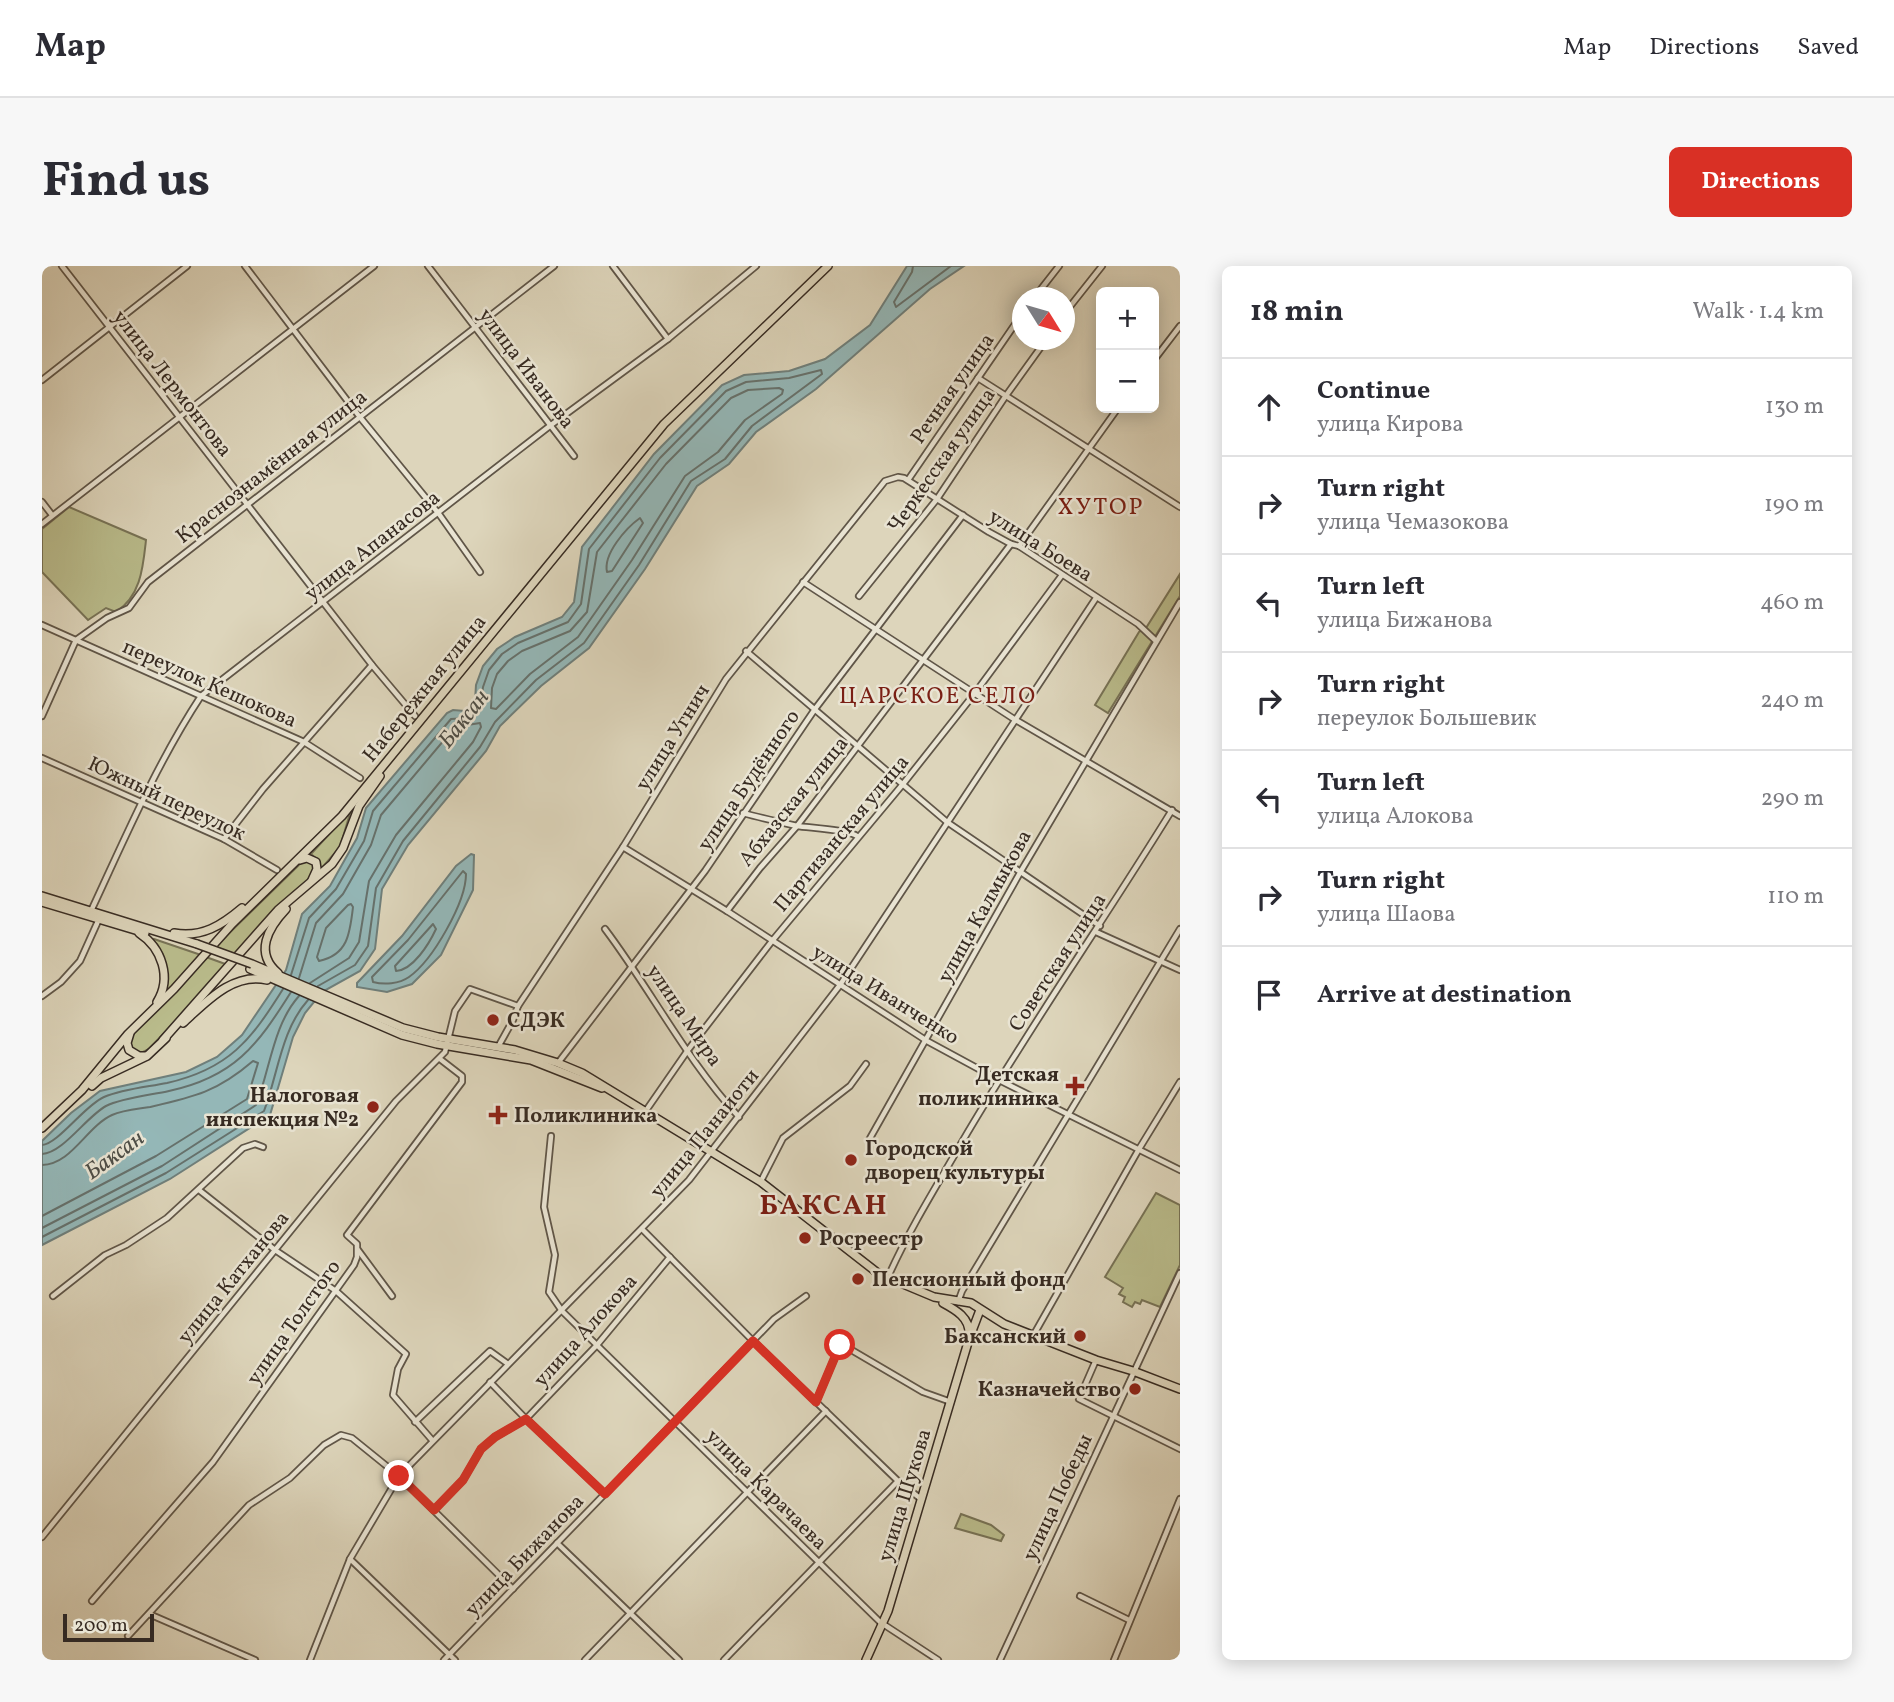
<!DOCTYPE html>
<html lang="en">
<head>
<meta charset="utf-8">
<style>
	:root { --surface:#fff; --page:#f7f7f7; --text:#2b2b33; --muted:#7c7c81; --line:#e1e1e2; --accent:#d93025 }
	body { margin:0; font-family:Vollkorn,serif; background:var(--page); color:var(--text) }
	.controls { position:absolute; right:21px; top:21px; display:grid; overflow:hidden; border-radius:10px; box-shadow:0 4px 18px #0003 }
	.controls button { width:63px; height:63px; display:grid; place-items:center; padding:0; border:0; border-bottom:2px solid var(--line); background:var(--surface); color:var(--text); font:35px sans-serif }
	.compass { position:absolute; left:970px; top:21px; width:63px; height:63px; border-radius:50%; background:var(--surface); box-shadow:0 4px 18px #0003; rotate:127deg }
	.scale { position:absolute; left:21px; bottom:18px; width:91px; box-sizing:border-box; padding-left:7px; border:4px solid #372b22; border-top:0; font-size:19px; line-height:24px; white-space:nowrap; color:#372b22; -webkit-text-stroke:5px #e9e4d3; paint-order:stroke }
	.stop { position:absolute; width:21px; height:21px; margin:-16px; border:5px solid #d93025; border-radius:50%; background:#fff }
	.stop.end { background:#d93025; border-color:#fff; box-shadow:0 2px 7px #0008 }
	.list { margin:0; padding:0; list-style:none }
	h2 { display:flex; justify-content:space-between; align-items:center; height:91px; margin:0; padding:0 28px; font-size:30px }
	h2 small { font-size:23px; font-weight:400; color:var(--muted) }
	.list li { display:grid; grid-template-columns:46px 1fr auto; gap:21px; align-items:center; box-sizing:border-box; height:98px; padding:0 28px; border-top:2px solid var(--line) }
	.list b { display:block; font-size:26px; white-space:nowrap }
	.list p { margin:0; font-size:23px; white-space:nowrap; color:var(--muted) }
	.list em { font-size:23px; font-style:normal; color:var(--muted) }
	.icon { flex:none; width:38px; height:38px; fill:none; stroke:currentColor; stroke-width:2; stroke-linecap:round; stroke-linejoin:round }
	.map { position:relative; flex:none; width:1138px; height:1394px; overflow:hidden; border-radius:10px }
	header { display:flex; align-items:center; gap:42px; box-sizing:border-box; height:98px; padding:0 35px; background:var(--surface); border-bottom:2px solid var(--line) }
	header strong { font-size:33px }
	nav { display:flex; gap:38px; margin-inline-start:auto; font-size:24px }
	.intro { display:flex; align-items:center; justify-content:space-between; box-sizing:border-box; height:168px; padding:0 42px }
	h1 { margin:0; font-size:49px }
	.button { padding:18px 32px; border-radius:10px; background:var(--accent); color:#fff; font-size:24px; font-weight:700 }
	main { display:flex; gap:42px; padding:0 42px }
	aside { flex:1; background:var(--surface); border-radius:10px; box-shadow:0 4px 18px #0003 }
	.map>svg:first-child { display:block }
	.green { fill:#b9bb8b; stroke:#787356; stroke-width:2 }
	.water { fill:#94b7b7; stroke:#6f7f7b; stroke-width:2 }
	.lines { fill:none; stroke-linecap:round; stroke-linejoin:round }
	.shore { stroke:#66716c; stroke-width:2 }
	.minor-casing { stroke:#605648; stroke-width:8 }
	.major-casing { stroke:#372b22; stroke-width:10 }
	.minor { stroke:#e9e4d3; stroke-width:4.5 }
	.major { stroke:#ddd5bb; stroke-width:7 }
	.major-bridge-casing { stroke:#372b22; stroke-width:10; stroke-linecap:butt }
	.major-bridge { stroke:#ddd5bb; stroke-width:7 }
	.route { stroke:#d93025; stroke-width:9 }
	.poi-dot { fill:#8f2418; stroke:#e9e4d3; stroke-width:2.5 }
	.labels { text-anchor:middle; stroke-width:5; stroke-linejoin:round; paint-order:stroke }
	.street-label { font-size:21px; fill:#372b22; stroke:#e9e4d3 }
	.poi-label { font-size:21px; font-weight:bold; fill:#372b22; stroke:#e9e4d3; text-anchor:start }
	.neighbourhood-label { font-size:23px; letter-spacing:2px; fill:#7a1f14; stroke:#e9e4d3 }
	.water-label { font-size:23px; font-style:italic; fill:#4e4e47; stroke:#e9e4d3 }
	.quarter-label { font-size:24px; letter-spacing:2px; fill:#7a1f14; stroke:#e9e4d3 }
	.district-label { font-size:28px; font-weight:bold; letter-spacing:2px; fill:#7a1f14; stroke:#e9e4d3 }
</style>
</head>
<body>
<header>
<strong>Map</strong>
<nav><a>Map</a><a>Directions</a><a>Saved</a></nav>
</header>
<div class="intro"><h1>Find us</h1><a class="button">Directions</a></div>
<main>
<div class="map">
<svg width="1138" height="1394" viewBox="0 0 1138 1394">
	<rect width="100%" height="100%" fill="#ddd5bb"/>
	<filter id="stains"><feTurbulence type="fractalNoise" baseFrequency=".00286" numOctaves="4"/><feColorMatrix values="0 0 0 0 .2 0 0 0 0 .09 0 0 0 0 .02 0 0 0 .5 -.17"/></filter>
	<radialGradient id="worn" r=".72"><stop offset=".6" stop-color="#630" stop-opacity="0"/><stop offset="1" stop-color="#630" stop-opacity=".3"/></radialGradient>
	<g class="green">
		<path d="M27,241L104,274C101,301 99,330 74,346L64,342L46,354L0,306V263Z"/>
		<polygon points="1138,308 1138,330 1066,447 1053,439 1097,366 1104,362"/>
		<polygon points="309,544 298,581 279,603 276,594 269,588"/>
		<polygon points="261,595 270,595 273,607 195,689 173,681"/>
		<polygon points="112,673 159,689 123,729 125,713 110,675"/>
		<polygon points="164,691 186,699 107,783 97,788 89,781 88,772 92,767"/>
		<polygon points="1114,927 1138,939 1138,999 1118,1041 1100,1034 1098,1038 1093,1036 1090,1041 1081,1036 1083,1031 1077,1028 1081,1022 1063,1011"/>
		<polygon points="919,1248 949,1259 962,1269 959,1275 913,1262"/>
	</g>
	<g class="water">
		<polygon points="865,0 922,0 888,23 774,123 714,166 687,198 655,220 603,303 547,382 499,420 458,460 444,485 366,579 340,623 333,683 318,705 280,726 263,747 251,771 228,849 128,913 0,979 0,875 29,847 58,825 144,806 175,791 200,769 244,704 260,648 288,620 315,572 324,542 405,447 411,444 423,445 429,442 433,435 434,419 441,400 455,383 473,371 520,351 532,336 540,281 612,188 680,119 702,109 747,105 783,93 828,59"/>
		<polygon points="429,588 432,589 431,624 399,689 370,718 345,726 315,721 315,717 360,670 414,600"/>
	</g>
	<g class="lines">
		<g class="shore">
			<polyline points="871,0 870,6 852,36 854,41 909,0"/>
			<polygon points="737,122 741,124 740,128 703,154 676,186 643,210 590,294 536,371 488,408 454,443 449,442 450,422 455,408 466,395 480,385 528,365 545,346 555,286 624,198 689,132 706,124"/>
			<path d="M598,252L601,257L570,305L565,306C561,288 584,262 598,252Z"/>
			<path d="M421,605L424,608C424,636 391,694 367,711C357,718 342,719 331,716L330,711L366,674Z"/>
			<path d="M306,639L309,638L311,641C308,667 306,689 277,695L275,691L284,662Z"/>
			<path d="M391,658L394,663C387,678 371,704 354,705L353,700Z"/>
			<polyline points="249,709 267,652 294,623 322,575 331,545 409,453 425,452 435,446 439,438 441,421 447,404 460,388 476,377 526,356 539,338 547,283 618,192 684,125 704,116 747,112 779,104 780,108 710,160 683,193 649,215 597,299 542,377 494,414 453,456 438,481 361,575 334,622 326,680 313,699 276,720"/>
			<polyline points="257,712 274,657 301,628 329,579 339,549 413,461 438,457 439,461 431,476 354,569 327,615 317,676 307,692 268,717"/>
			<path d="M0,879C16,878 43,839 62,831C81,823 105,821 125,817C187,803 209,774 241,723"/>
			<path d="M0,888C21,887 44,851 64,840C80,832 109,829 127,825C192,811 215,780 249,726"/>
			<path d="M0,899C30,898 44,861 70,849C81,844 96,843 108,841C152,831 175,826 211,795L216,797L205,833L114,890L0,950"/>
			<path d="M0,962L120,900L214,839C228,804 231,759 257,730"/>
			<path d="M0,971L124,907L222,845C236,808 239,764 266,734"/>
		</g>
		<g class="minor-casing">
			<g id="minor">
				<polyline points="20,0 330,399 373,450"/>
				<polyline points="203,0 317,150 397,248 438,306"/>
				<polyline points="386,0 532,190"/>
				<polyline points="571,0 626,73"/>
				<polyline points="992,32 1017,0"/>
				<polyline points="1022,48 1060,0"/>
				<polyline points="1112,94 1138,60"/>
				<polyline points="936,112 1138,241"/>
				<polyline points="0,114 145,0"/>
				<polyline points="866,214 980,48"/>
				<polyline points="0,236 10,249"/>
				<polyline points="0,258 332,0"/>
				<polyline points="977,280 1076,142"/>
				<polyline points="761,316 972,453 1138,550"/>
				<polyline points="817,330 895,233 963,131 1004,74"/>
				<polyline points="0,359 262,476 318,512"/>
				<polyline points="704,385 905,556 1058,660"/>
				<polyline points="0,450 34,374 65,352 87,342 106,316 512,0"/>
				<polyline points="0,492 182,573 235,604"/>
				<path d="M701,547C719,552 737,556 755,560C769,562 807,564 815,570"/>
				<polyline points="182,573 221,523 330,399"/>
				<polyline points="581,581 685,645 885,775 957,814 1138,904"/>
				<path d="M49,645C83,572 115,497 159,430L509,159L626,73L714,0"/>
				<polyline points="685,645 718,602 755,560 969,278"/>
				<path d="M563,663C609,724 645,795 697,851"/>
				<polyline points="1054,666 1138,704"/>
				<polyline points="0,730 19,716 38,695 57,653"/>
				<polyline points="456,781 471,754 476,740 581,581 684,413 843,215 856,211 862,212 947,266 969,278 977,280 1096,358 1114,375"/>
				<polyline points="516,797 663,605 773,443 921,249"/>
				<polyline points="603,846 646,784 730,675 861,518 933,427 1020,309"/>
				<polyline points="509,870 502,941 513,989 507,1026 520,1045 838,1356 896,1394"/>
				<polyline points="827,874 979,605 1138,336"/>
				<polyline points="719,915 741,872 808,820 824,798"/>
				<polyline points="157,924 233,984 294,1025 364,1088 356,1103 351,1129 390,1174"/>
				<polyline points="600,963 711,1075 856,1215 879,1233"/>
				<polyline points="316,984 350,1030"/>
				<path d="M846,1011C867,964 894,921 920,876C986,763 1061,656 1130,544"/>
				<polyline points="11,1030 63,989 84,979 125,952 201,882 213,878 221,881"/>
				<polyline points="916,1036 920,1025 1138,663"/>
				<polyline points="991,1070 1097,883 1138,816"/>
				<polyline points="1054,1094 1037,1133 1138,1183"/>
				<polyline points="448,1116 484,1153 563,1228"/>
				<polyline points="774,1136 798,1079 801,1079 881,1126 909,1136"/>
				<polyline points="373,1156 448,1085 466,1098"/>
				<polyline points="392,1244 421,1214 439,1183 453,1171 484,1153 555,1079 628,991"/>
				<polyline points="0,1271 354,835 403,786 413,745 428,723 476,740"/>
				<polyline points="515,1277 637,1394"/>
				<polyline points="308,1293 413,1394"/>
				<polyline points="1038,1330 1087,1354"/>
				<polyline points="50,1335 171,1196 312,999 315,991 315,978 305,969 420,816 420,810 398,793"/>
				<polyline points="107,1348 213,1394"/>
				<polyline points="86,1370 207,1239 248,1212 282,1179 299,1169 310,1172 357,1210 471,1323"/>
				<polyline points="268,1394 308,1293 357,1210 647,914 798,719 1054,332"/>
				<polyline points="402,1394 732,1053 764,1030"/>
				<polyline points="543,1394 784,1145"/>
				<polyline points="682,1394 856,1215"/>
				<polyline points="958,1394 1138,1007"/>
				<polyline points="1072,1394 1138,1233"/>
			</g>
		</g>
		<g class="major-casing">
			<g id="major">
				<polyline points="258,594 265,592 274,596 275,603 270,614"/>
				<polyline points="0,630 155,678"/>
				<polyline points="0,636 103,667"/>
				<path d="M97,667C120,682 130,712 115,736"/>
				<path d="M132,667C160,672 180,659 200,642"/>
				<polyline points="210,698 361,762 396,771 473,784 516,797 540,807 719,916 837,1008 892,1031 929,1037 962,1058 1054,1094 1091,1105 1138,1123"/>
				<polyline points="208,703 360,769 395,778 489,794 560,822"/>
				<path d="M236,707C212,687 226,662 244,643"/>
				<path d="M141,757C164,736 191,706 225,714"/>
				<polyline points="88,767 85,777 87,784 97,790 104,790"/>
				<polyline points="121,774 236,644 290,598 301,582 317,540 338,510"/>
				<polyline points="50,820 59,812 105,790 124,772"/>
				<polyline points="0,862 40,824 86,768 132,723 190,658 300,550 622,158 786,0"/>
				<path d="M901,1037C914,1044 928,1052 927,1068"/>
				<polyline points="824,1394 846,1345 927,1073 938,1044"/>
			</g>
		</g>
		<use href="#minor" class="minor"/>
		<use href="#major" class="major"/>
		<g class="major-bridge-casing">
			<polyline id="major-bridge" points="155,678 210,698"/>
		</g>
		<use href="#major-bridge" class="major-bridge"/>
	</g>
	<g class="lines">
		<polyline class="route" points="357,1210 392,1244 421,1214 439,1183 453,1171 484,1153 563,1228 711,1075 774,1136 798,1079"/>
	</g>
	<g class="poi-dot">
		<circle cx="451" cy="754" r="7"/>
		<path d="M1029.5 809.5h7v7h7v7h-7v7h-7v-7h-7v-7h7z"/>
		<circle cx="331" cy="841" r="7"/>
		<path d="M452.5 838.5h7v7h7v7h-7v7h-7v-7h-7v-7h7z"/>
		<circle cx="809" cy="894" r="7"/>
		<circle cx="763" cy="972" r="7"/>
		<circle cx="816" cy="1013" r="7"/>
		<circle cx="1038" cy="1070" r="7"/>
		<circle cx="1093" cy="1123" r="7"/>
	</g>
	<g class="labels">
		<g class="street-label">
			<text transform="translate(485 102) rotate(53)" y="7">улица Иванова</text>
			<text transform="translate(131 117) rotate(52)" y="7">улица Лермонтова</text>
			<text transform="translate(910 122) rotate(-55)" y="7">Речная улица</text>
			<text transform="translate(899 194) rotate(-55)" y="7">Черкесская улица</text>
			<text transform="translate(229 200) rotate(-38)" y="7">Краснознамённая улица</text>
			<text transform="translate(330 279) rotate(-38)" y="7">улица Апанасова</text>
			<text transform="translate(999 279) rotate(32)" y="7">улица Боева</text>
			<text transform="translate(168 417) rotate(24)" y="7">переулок Кешокова</text>
			<text transform="translate(382 422) rotate(-51)" y="7">Набережная улица</text>
			<text transform="translate(630 471) rotate(-58)" y="7">улица Угнич</text>
			<text transform="translate(706 514) rotate(-56)" y="7">улица Будённого</text>
			<text transform="translate(125 532) rotate(25)" y="7">Южный переулок</text>
			<text transform="translate(751 535) rotate(-51)" y="7">Абхазская улица</text>
			<text transform="translate(799 567) rotate(-50)" y="7">Партизанская улица</text>
			<text transform="translate(942 640) rotate(-61)" y="7">улица Калмыкова</text>
			<text transform="translate(1015 696) rotate(-57)" y="7">Советская улица</text>
			<text transform="translate(844 728) rotate(32)" y="7">улица Иванченко</text>
			<text transform="translate(643 749) rotate(56)" y="7">улица Мира</text>
			<text transform="translate(662 867) rotate(-51)" y="7">улица Панаиоти</text>
			<text transform="translate(191 1011) rotate(-51)" y="7">улица Катханова</text>
			<text transform="translate(251 1056) rotate(-55)" y="7">улица Толстого</text>
			<text transform="translate(543 1064) rotate(-48)" y="7">улица Алокова</text>
			<text transform="translate(725 1223) rotate(45)" y="7">улица Карачаева</text>
			<text transform="translate(862 1229) rotate(-73)" y="7">улица Шукова</text>
			<text transform="translate(1015 1231) rotate(-65)" y="7">улица Победы</text>
			<text transform="translate(482 1289) rotate(-46)" y="7">улица Бижанова</text>
		</g>
		<g class="poi-label">
			<text x="465" y="761">СДЭК</text>
			<text x="1017" y="815" text-anchor="end">Детская<tspan x="1017" dy="24">поликлиника</tspan></text>
			<text x="317" y="836" text-anchor="end">Налоговая<tspan x="317" dy="24">инспекция №2</tspan></text>
			<text x="472" y="856">Поликлиника</text>
			<text x="823" y="889">Городской<tspan x="823" dy="24">дворец культуры</tspan></text>
			<text x="777" y="979">Росреестр</text>
			<text x="830" y="1020">Пенсионный фонд</text>
			<text x="1024" y="1077" text-anchor="end">Баксанский</text>
			<text x="1079" y="1130" text-anchor="end">Казначейство</text>
		</g>
		<g class="neighbourhood-label">
			<text x="896" y="437">ЦАРСКОЕ СЕЛО</text>
		</g>
		<g class="water-label">
			<text transform="translate(421 452) rotate(-52)" y="8">Баксан</text>
			<text transform="translate(72 888) rotate(-36)" y="8">Баксан</text>
		</g>
		<g class="quarter-label">
			<text x="1059" y="248">ХУТОР</text>
		</g>
		<g class="district-label">
			<text x="782" y="948">БАКСАН</text>
		</g>
	</g>
	<rect width="100%" height="100%" filter="url(#stains)"/>
	<rect width="100%" height="100%" fill="url(#worn)"/>
</svg>
<div class="controls">
<button>+</button>
<button>−</button>
</div>
<svg class="compass" viewBox="-18 -18 36 36"><path d="M0-13l5 13h-10z" fill="#e53935"/><path d="M0 13l5-13h-10z" fill="#7c7c81"/></svg>
<div class="scale">200 m</div>
<div class="stop" style="left:798px;top:1079px"></div>
<div class="stop end" style="left:357px;top:1210px"></div>
</div>
<aside>
<h2>18 min<small>Walk · 1.4 km</small></h2>
<ul class="list">
<li><svg class="icon" aria-label="ahead" viewBox="0 0 24 24"><path d="M12 20V5M6 11l6-6 6 6"/></svg><div><b>Continue</b><p>улица Кирова</p></div><em>130 m</em></li>
<li><svg class="icon" aria-label="right" viewBox="0 0 24 24"><path d="M7 20v-9h11M14 6l5 5-5 5"/></svg><div><b>Turn right</b><p>улица Чемазокова</p></div><em>190 m</em></li>
<li><svg class="icon" aria-label="left" viewBox="0 0 24 24"><path d="M17 20v-9H6M10 6l-5 5 5 5"/></svg><div><b>Turn left</b><p>улица Бижанова</p></div><em>460 m</em></li>
<li><svg class="icon" aria-label="right" viewBox="0 0 24 24"><path d="M7 20v-9h11M14 6l5 5-5 5"/></svg><div><b>Turn right</b><p>переулок Большевик</p></div><em>240 m</em></li>
<li><svg class="icon" aria-label="left" viewBox="0 0 24 24"><path d="M17 20v-9H6M10 6l-5 5 5 5"/></svg><div><b>Turn left</b><p>улица Алокова</p></div><em>290 m</em></li>
<li><svg class="icon" aria-label="right" viewBox="0 0 24 24"><path d="M7 20v-9h11M14 6l5 5-5 5"/></svg><div><b>Turn right</b><p>улица Шаова</p></div><em>110 m</em></li>
<li><svg class="icon" aria-label="arrive" viewBox="0 0 24 24"><path d="M6 21V4h12l-3 4 3 4H6"/></svg><div><b>Arrive at destination</b></div></li>
</ul>
</aside>
</main>
</body>
</html>
